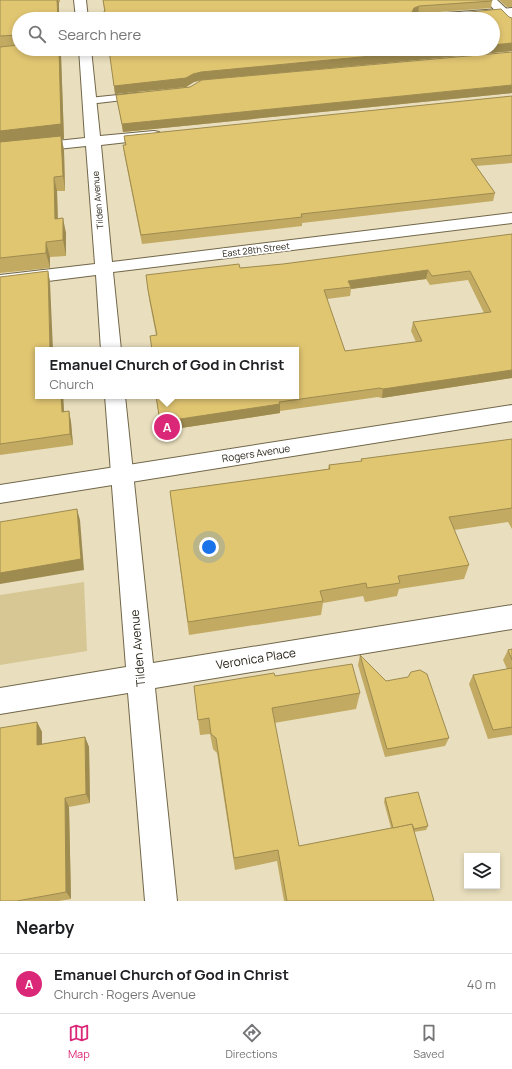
<!DOCTYPE html>
<html lang="en">
<head>
<meta charset="utf-8">
<style>
	:root { --surface:#fff; --page:#f6f6f6; --text:#202124; --muted:#757577; --line:#e0e0e0; --accent:#db2777 }
	body { margin:0; font-family:Manrope,sans-serif; background:var(--page); color:var(--text) }
	.controls { position:absolute; right:12px; bottom:12px; display:grid; overflow:hidden; border-radius:0px; box-shadow:0 2px 6px #0003 }
	.controls button { width:36px; height:36px; display:grid; place-items:center; padding:0; border:0; border-bottom:1px solid var(--line); background:var(--surface); color:var(--text); font:20px sans-serif }
	.you { position:absolute; left:209px; top:547px; width:14px; height:14px; margin:-10px; border:3px solid #fff; border-radius:50%; background:#1a73e8; box-shadow:0 0 0 6px #1a73e833 }
	.badge { display:grid; place-items:center; width:26px; height:26px; border-radius:50%; background:var(--accent); color:#fff; font-size:13px; font-weight:700 }
	.pin { position:absolute; translate:-50% -50%; border:2px solid #fff; box-shadow:0 1px 4px #0006 }
	.popup { position:absolute; left:35px; top:347px; width:264px; height:52px; box-sizing:border-box; display:grid; place-content:center; border-radius:0px; background:var(--surface); filter:drop-shadow(0 1px 3px #0005); font-size:13px; white-space:nowrap; color:var(--muted) }
	.popup b { font-size:15px; color:var(--text) }
	.popup::after { content:''; position:absolute; left:50%; top:100%; margin-left:-8px; border:8px solid transparent; border-top-color:var(--surface) }
	.list { margin:0; padding:0; list-style:none }
	h2 { display:flex; justify-content:space-between; align-items:center; height:52px; margin:0; padding:0 16px; font-size:17px }
	h2 small { font-size:13px; font-weight:400; color:var(--muted) }
	.list li { display:grid; grid-template-columns:26px 1fr auto; gap:12px; align-items:center; box-sizing:border-box; height:60px; padding:0 16px; border-top:1px solid var(--line) }
	.list b { display:block; font-size:15px; white-space:nowrap }
	.list p { margin:0; font-size:13px; white-space:nowrap; color:var(--muted) }
	.list em { font-size:13px; font-style:normal; color:var(--muted) }
	.icon { flex:none; width:22px; height:22px; fill:none; stroke:currentColor; stroke-width:2; stroke-linecap:round; stroke-linejoin:round }
	.map { position:relative; flex:none; width:512px; height:901px; overflow:hidden }
	.search { position:absolute; background:var(--surface); box-shadow:0 2px 6px #0003; left:12px; right:12px; top:12px; height:44px; display:flex; align-items:center; gap:10px; box-sizing:border-box; padding:0 14px; border-radius:22px; color:var(--muted); font-size:15px }
	.sheet { height:112px; background:var(--surface) }
	nav { display:flex; justify-content:space-around; align-items:center; box-sizing:border-box; height:56px; border-top:1px solid var(--line); background:var(--surface); font-size:11px; color:var(--muted) }
	nav a { display:grid; justify-items:center; gap:2px }
	nav .on { color:var(--accent) }
	.map>svg:first-child { display:block }
	.green { fill:#d7c795 }
	.lines { fill:none; stroke-linecap:round; stroke-linejoin:round }
	.lane-casing { stroke:#706649; stroke-width:2 }
	.street-casing { stroke:#706649; stroke-width:2 }
	.secondary-casing { stroke:#706649; stroke-width:2 }
	.lane { fill:#fff; fill-rule:evenodd }
	.street { fill:#fff; fill-rule:evenodd }
	.secondary { fill:#fff; fill-rule:evenodd }
	.wall { fill:#c2aa62; fill-rule:evenodd }
	.shaded-wall { fill:#9e8b50 }
	.building { fill:#e1c672; stroke:#9e8b50; fill-rule:evenodd }
	.labels { text-anchor:middle; stroke-width:3.5; stroke-linejoin:round; paint-order:stroke }
	.far-street-label { font-size:9px; fill:#231f13; stroke:#fff }
	.street-label { font-size:10px; fill:#231f13; stroke:#fff }
	.near-street-label { font-size:12px; fill:#231f13; stroke:#fff }
</style>
</head>
<body>
<div class="map">
<svg width="512" height="901" viewBox="0 0 512 901">
	<rect width="100%" height="100%" fill="#e9dfbe"/>
	<polygon class="green" points="84,582 87,651 0,665 0,595"/>
	<g class="lines">
		<g class="lane-casing">
			<polygon id="lane" points="137,93 140,94 142,96 140,98 89,104 84,101 89,98"/>
		</g>
		<g class="street-casing">
			<g id="street">
				<polygon points="74,0 86,0 88,19 76,19"/>
				<polygon points="485,0 497,0 512,14 512,25 508,24"/>
				<polygon points="79,49 91,49 100,136 154,131 159,132 161,135 159,138 154,139 101,145 112,262 512,213 512,223 113,272 121,350 101,350 96,275 0,287 0,275 95,264 86,146 0,155 0,147 85,138"/>
				<polygon points="105,396 125,396 153,663 512,605 512,629 155,688 177,901 145,901 128,693 0,714 0,688 126,667"/>
			</g>
		</g>
		<g class="secondary-casing">
			<g id="secondary">
				<polygon points="512,8 512,14 459,19 412,19 414,16 418,15"/>
				<polygon points="26,49 76,49 74,52 70,53 0,59 0,51"/>
				<polygon points="512,405 512,421 0,503 0,485"/>
			</g>
		</g>
		<use href="#lane" class="lane"/>
		<use href="#street" class="street"/>
		<use href="#secondary" class="secondary"/>
	</g>
	<g class="wall">
		<polygon points="0,0 60,0 60,2 59,2 59,19 19,19 19,49 61,55 64,139 62,139 64,151 65,191 57,191 58,219 66,233 66,256 50,257 50,268 0,273"/>
		<polygon points="103,0 492,0 492,1 491,8 425,13 509,17 512,18 512,51 202,80 194,82 186,87 115,94 109,50 111,50 111,49 493,49 493,19 105,19"/>
		<polygon points="499,0 512,0 512,7 507,7"/>
		<polygon points="512,52 512,93 123,132 116,95 190,87"/>
		<polygon points="512,96 512,163 476,166 495,193 493,201 302,223 302,226 142,244 124,153 123,145 125,145 124,136"/>
		<path d="M512,234V378L382,398L378,397L280,411V413L161,431L156,396V335L149,299L146,275L240,268L283,264ZM426,279L430,285L468,280L484,313L413,322L411,331L416,342L345,351L327,299L350,296L351,289Z"/>
		<polygon points="48,271 50,282 38,350 63,396 64,412 69,411 71,422 73,445 0,455 0,277"/>
		<polygon points="512,439 512,529 508,522 454,530 469,565 464,579 399,589 397,596 365,602 363,596 323,603 321,615 189,635 170,491 328,469 329,465 361,461 361,459 483,443"/>
		<polygon points="512,649 512,735 488,739 469,684 473,675 507,669 503,660 508,650"/>
		<polygon points="360,655 386,681 449,738 445,746 385,757 358,665"/>
		<polygon points="275,676 360,693 356,709 274,723 299,846 391,828 384,802 385,798 428,826 426,830 414,832 434,901 284,901 277,861 235,870 217,753 213,749 210,734 200,735 194,686"/>
		<polygon points="37,722 42,732 42,744 85,737 89,747 90,803 69,807 71,899 59,901 0,901"/>
	</g>
	<g class="shaded-wall">
		<polygon points="57,0 58,0 59,2 59,19 58,19"/>
		<polygon points="419,6 418,14 413,15 412,12 414,8"/>
		<polygon points="512,43 512,51 202,80 194,82 186,87 115,94 114,86 193,74 201,72 446,49 493,49 493,45"/>
		<polygon points="59,49 60,49 61,55 64,139 62,139 64,151 65,191 63,176 0,145 0,131"/>
		<polygon points="512,85 512,93 123,132 122,124"/>
		<polygon points="54,177 57,191 58,234 55,219"/>
		<polygon points="63,218 66,233 66,256 63,240"/>
		<polygon points="46,242 50,257 50,268 46,253"/>
		<polygon points="428,270 426,279 351,289 351,287 348,281"/>
		<polygon points="48,271 50,282 53,350 50,350"/>
		<polygon points="512,370 512,378 382,398 383,389"/>
		<polygon points="61,396 63,396 65,423 62,412"/>
		<polygon points="280,404 280,413 161,431 160,422"/>
		<polygon points="69,411 71,422 73,445 70,434"/>
		<polygon points="77,509 80,520 84,570 0,584 0,573"/>
		<polygon points="37,722 42,732 42,755 37,745"/>
		<polygon points="85,737 89,747 90,803 86,794"/>
		<polygon points="65,798 69,807 71,899 66,892"/>
	</g>
	<g class="building">
		<polygon points="0,0 57,0 58,19 19,19 19,35 0,36"/>
		<polygon points="103,0 492,0 492,1 419,6 414,8 412,12 413,13 460,13 501,9 509,17 512,18 512,43 493,45 493,19 106,19 104,11 105,11"/>
		<polygon points="19,45 19,49 59,49 61,124 0,131 0,47"/>
		<polygon points="111,49 446,49 201,72 193,74 186,78 114,86 109,50 111,50"/>
		<polygon points="512,52 512,85 122,124 116,95 190,87 202,80"/>
		<polygon points="512,96 512,155 471,159 495,193 301,214 302,217 141,235 123,145 126,145 124,136"/>
		<polygon points="61,136 63,176 54,177 55,219 63,218 63,240 46,242 46,253 0,258 0,142"/>
		<path d="M512,234V370L383,389L380,388L279,402L280,404L160,422L156,396H296V350H152L150,336L157,335L148,290L146,275L239,264L240,268L283,264ZM428,270L432,276L470,271L491,312L413,322L422,341L345,351L324,290L351,287L348,281Z"/>
		<polygon points="48,271 50,350 38,350 38,396 61,396 62,412 69,411 70,434 0,444 0,277"/>
		<polygon points="512,439 512,508 449,517 469,565 398,576 400,583 367,588 366,583 320,591 323,601 188,622 170,491 330,469 329,465 362,461 361,459 483,443"/>
		<polygon points="77,509 81,559 0,573 0,522"/>
		<polygon points="512,649 512,660 508,650"/>
		<polygon points="360,655 386,681 408,677 411,672 420,670 427,674 449,738 387,749"/>
		<polygon points="352,664 360,693 272,708 299,846 412,824 434,901 287,901 278,850 234,858 216,738 211,734 209,718 198,720 194,686 274,673 275,676"/>
		<polygon points="512,668 512,727 493,730 473,675"/>
		<polygon points="37,722 37,745 85,737 86,794 65,798 66,892 17,901 0,901 0,728"/>
		<polygon points="418,792 428,826 414,829 412,824 393,828 385,798"/>
	</g>
	<g class="labels">
		<g class="far-street-label">
			<text transform="translate(98 200) rotate(-95)" y="3">Tilden Avenue</text>
			<text transform="translate(256 250) rotate(-7)" y="3">East 28th Street</text>
		</g>
		<g class="street-label">
			<text transform="translate(256 453) rotate(-9)" y="4">Rogers Avenue</text>
		</g>
		<g class="near-street-label">
			<text transform="translate(138 648) rotate(-95)" y="4">Tilden Avenue</text>
			<text transform="translate(256 659) rotate(-9)" y="4">Veronica Place</text>
		</g>
	</g>
</svg>
<div class="controls">
<button><svg class="icon" aria-label="layers" viewBox="0 0 24 24"><path d="M12 4l9 5-9 5-9-5zM3 14l9 5 9-5"/></svg></button>
</div>
<div class="you"></div>
<div class="pin badge" style="left:167px;top:427px">A</div>
<div class="popup"><b>Emanuel Church of God in Christ</b>Church</div>
<div class="search"><svg class="icon" aria-label="search" viewBox="0 0 24 24"><circle cx="10" cy="10" r="6"/><path d="M15 15l6 6"/></svg>Search here</div>
</div>
<section class="sheet">
<h2>Nearby<small></small></h2>
<ul class="list">
<li><span class="badge">A</span><div><b>Emanuel Church of God in Christ</b><p>Church · Rogers Avenue</p></div><em>40 m</em></li>
</ul>
</section>
<nav>
<a class="on"><svg class="icon" aria-label="map" viewBox="0 0 24 24"><path d="M3 6l6-2 6 2 6-2v14l-6 2-6-2-6 2zM9 4v14M15 6v14"/></svg>Map</a>
<a><svg class="icon" aria-label="directions" viewBox="0 0 24 24"><path d="M12 3l9 9-9 9-9-9zM9 14v-3h6M13 9l2 2-2 2"/></svg>Directions</a>
<a><svg class="icon" aria-label="saved" viewBox="0 0 24 24"><path d="M7 4h10v16l-5-4-5 4z"/></svg>Saved</a>
</nav>
</body>
</html>
